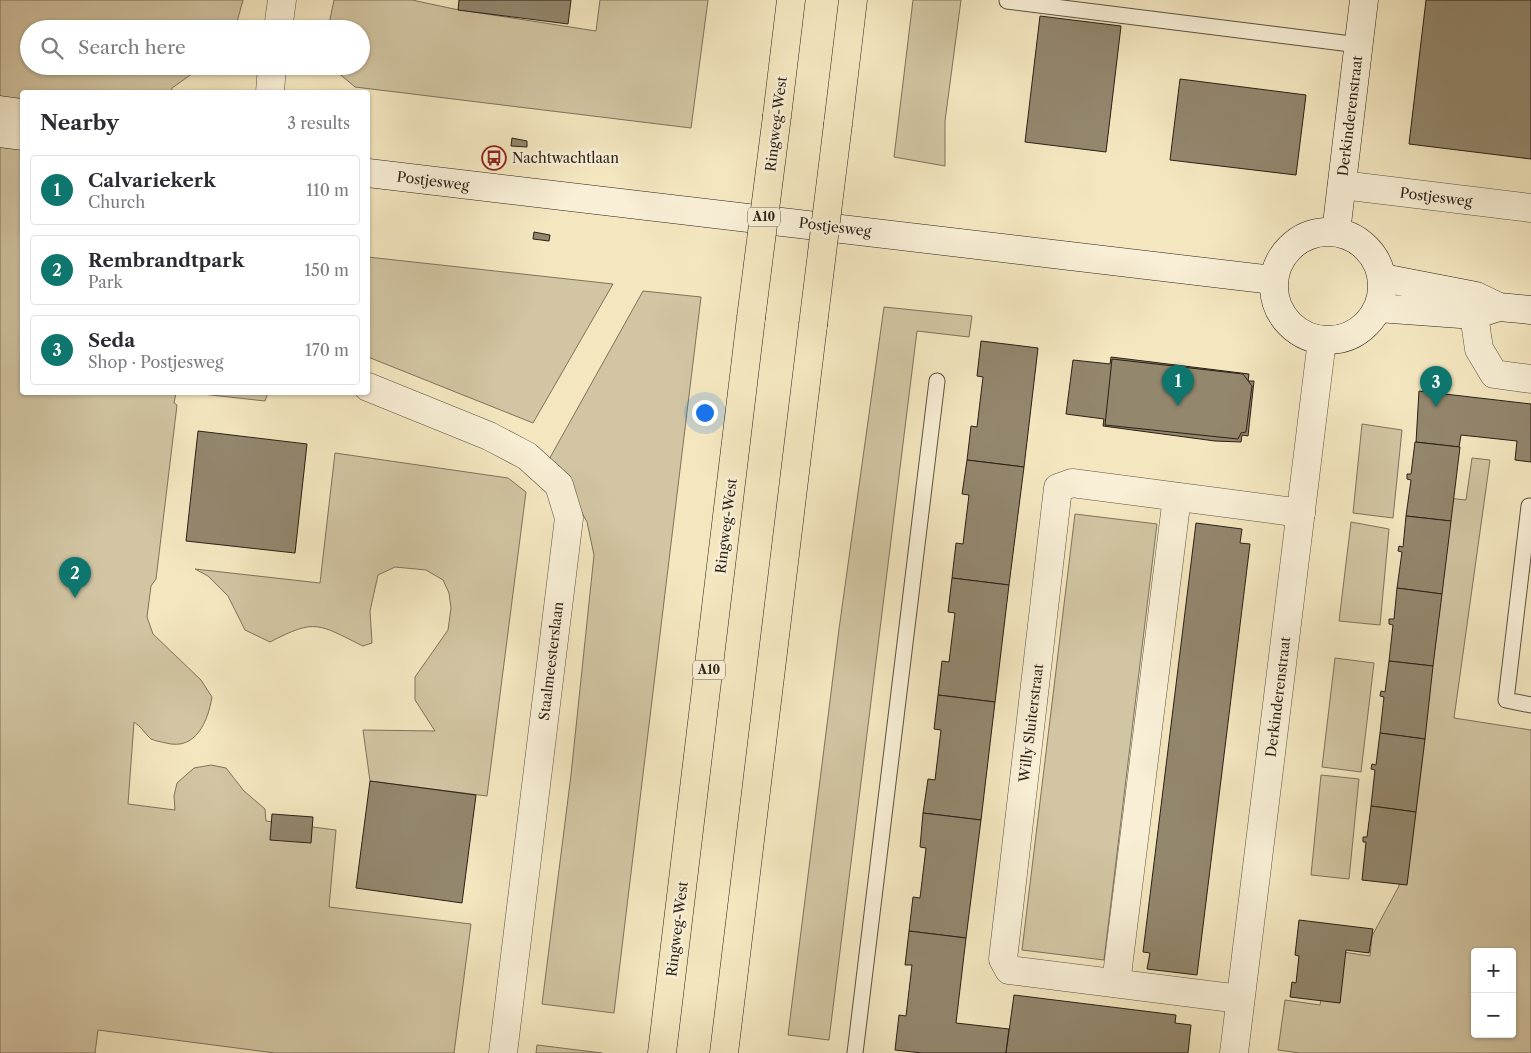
<!DOCTYPE html>
<html lang="en">
<head>
<meta charset="utf-8">
<style>
	:root { --surface:#fff; --page:#f2f2f3; --text:#2b2b33; --muted:#7c7c81; --line:#e1e1e2; --accent:#0f766e }
	body { margin:0; font-family:"Libre Caslon Text",serif; background:var(--page); color:var(--text) }
	.controls { position:absolute; right:15px; bottom:15px; display:grid; overflow:hidden; border-radius:5px; box-shadow:0 1px 4px #0004 }
	.controls button { width:45px; height:45px; display:grid; place-items:center; padding:0; border:0; border-bottom:1px solid var(--line); background:var(--surface); color:var(--text); font:25px sans-serif }
	.you { position:absolute; left:704px; top:412px; width:18px; height:18px; margin:-12px; border:4px solid #fff; border-radius:50%; background:#1a73e8; box-shadow:0 0 0 8px #1a73e833 }
	.badge { display:grid; place-items:center; width:32px; height:32px; border-radius:50%; background:var(--accent); color:#fff; font-size:16px; font-weight:700 }
	.pin { position:absolute; translate:-50% -41px; filter:drop-shadow(0 1px 2px #0008) }
	.pin::after { content:''; position:absolute; top:26px; width:18px; height:15px; background:inherit; clip-path:polygon(0 0,100% 0,50% 100%) }
	.list { margin:0; padding:0; list-style:none }
	h2 { display:flex; justify-content:space-between; align-items:center; height:65px; margin:0; padding:0 20px; font-size:21px }
	h2 small { font-size:16px; font-weight:400; color:var(--muted) }
	.list li { display:grid; grid-template-columns:32px 1fr auto; gap:15px; align-items:center; box-sizing:border-box; height:70px; margin:0 10px 10px; padding:0 10px; border:1px solid var(--line); border-radius:5px }
	.list b { display:block; font-size:19px; white-space:nowrap }
	.list p { margin:0; font-size:16px; white-space:nowrap; color:var(--muted) }
	.list em { font-size:16px; font-style:normal; color:var(--muted) }
	.icon { flex:none; width:28px; height:28px; fill:none; stroke:currentColor; stroke-width:2; stroke-linecap:round; stroke-linejoin:round }
	.map { position:relative; flex:none; width:1531px; height:1053px; overflow:hidden }
	.search { position:absolute; background:var(--surface); box-shadow:0 1px 4px #0004; left:20px; top:20px; width:350px; height:55px; display:flex; align-items:center; gap:12px; box-sizing:border-box; padding:0 18px; border-radius:28px; color:var(--muted); font-size:19px }
	.panel { position:absolute; background:var(--surface); box-shadow:0 1px 4px #0004; left:20px; top:90px; width:350px; height:305px; border-radius:5px }
	.map>svg:first-child { display:block }
	.green { fill:#d2c5a3; stroke:#7e725c; fill-rule:evenodd }
	.building { fill:#93876e; stroke:#2a1f15 }
	.lines { fill:none; stroke-linecap:round; stroke-linejoin:round }
	.lane-casing { stroke:#5c5140; stroke-width:17 }
	.street-casing { stroke:#5c5140; stroke-width:29 }
	.secondary-casing { stroke:#2a1f15; stroke-width:29 }
	.highway-casing { stroke:#2a1f15; stroke-width:29 }
	.lane { stroke:#f8efd6; stroke-width:15 }
	.street { stroke:#f8efd6; stroke-width:28 }
	.secondary { stroke:#f8efd6; stroke-width:28 }
	.highway { stroke:#f4e7c0; stroke-width:28 }
	.highway-bridge-casing { stroke:#2a1f15; stroke-width:29; stroke-linecap:butt }
	.highway-bridge { stroke:#f4e7c0; stroke-width:28 }
	.labels { text-anchor:middle; stroke-width:5; stroke-linejoin:round; paint-order:stroke }
	.shield { fill:#f8efd6; stroke:#685d4f; stroke-width:1 }
	.shield-label { font-size:12px; font-weight:bold; fill:#2a1f15 }
	.street-label { font-size:14px; fill:#2a1f15; stroke:#f8efd6 }
	.poi-label { font-size:14px; fill:#2a1f15; stroke:#f8efd6; text-anchor:start }
</style>
</head>
<body>
<div class="map">
<svg width="1531" height="1053" viewBox="0 0 1531 1053">
	<rect width="100%" height="100%" fill="#f4e7c0"/>
	<filter id="stains"><feTurbulence type="fractalNoise" baseFrequency=".004" numOctaves="4"/><feColorMatrix values="0 0 0 0 .2 0 0 0 0 .09 0 0 0 0 .02 0 0 0 .5 -.17"/></filter>
	<radialGradient id="worn" r=".72"><stop offset=".6" stop-color="#630" stop-opacity="0"/><stop offset="1" stop-color="#630" stop-opacity=".3"/></radialGradient>
	<g class="green">
		<path d="M0,0H243L235,29H29V66H203L172,88L171,92H22V392L176,393L174,403L177,405L156,579L151,586L147,617L153,634L201,680L212,697C208,721 196,751 166,743C162,742 155,741 151,739C145,734 141,726 134,722L128,804L175,810L174,796L177,783L194,768L211,765L226,768L244,791L265,809L266,821L336,830L329,907L471,924L454,1053H275L98,1030L95,1053H0Z"/>
		<polygon points="334,0 412,0 454,9 596,31 600,0 708,0 691,128 355,87 330,66 361,66 361,29 328,29"/>
		<polygon points="913,0 961,0 945,121 945,166 894,157"/>
		<polygon points="368,257 613,284 533,423 368,357"/>
		<polygon points="643,291 701,297 614,1013 542,1004 571,775 594,555 587,522 566,483 547,463"/>
		<polygon points="884,307 972,316 969,337 917,331 829,1040 788,1035 839,629"/>
		<polygon points="193,393 268,392 268,393 265,401"/>
		<polygon points="1362,424 1402,430 1393,518 1353,513"/>
		<path d="M335,453L508,478L526,492L487,796L370,781L363,730L435,731L415,700V677L448,630L451,608L449,593L443,580L426,570L395,567L378,575L370,611L372,643L363,646C318,624 316,618 270,642L245,630L228,596L208,576L195,569L320,583Z"/>
		<path d="M1472,458L1490,460L1454,718L1531,730V1053H1300L1278,1050L1285,1000L1320,1005L1329,950L1370,956L1372,936L1399,886L1448,498L1466,500ZM1475,952H1512V1034H1475Z"/>
		<polygon points="1075,514 1157,524 1104,960 1022,950"/>
		<polygon points="1351,522 1389,529 1380,625 1339,621"/>
		<polygon points="1335,658 1374,663 1361,772 1322,767"/>
		<polygon points="1321,775 1359,779 1349,879 1311,875"/>
		<polygon points="537,1045 602,1053 536,1053"/>
	</g>
	<g class="building">
		<polygon points="459,0 571,0 568,24 458,10"/>
		<polygon points="1426,0 1531,0 1531,159 1409,144"/>
		<polygon points="1040,16 1121,26 1106,152 1025,142"/>
		<polygon points="1180,79 1306,95 1296,175 1170,160"/>
		<polygon points="512,138 527,141 527,147 511,146"/>
		<polygon points="534,232 550,235 549,241 533,239"/>
		<polygon points="981,341 1038,348 1024,467 967,460 971,426 977,427 983,377 977,376"/>
		<polygon points="1111,357 1249,374 1248,381 1254,381 1248,436 1242,435 1241,442 1215,441 1103,426 1104,419 1066,414 1073,360 1110,364"/>
		<polygon points="1112,359 1243,374 1252,386 1246,432 1241,433 1238,439 1105,425"/>
		<polygon points="1419,391 1531,404 1531,462 1515,460 1517,441 1461,435 1459,447 1416,442"/>
		<polygon points="198,431 307,444 295,553 186,541"/>
		<polygon points="1415,442 1460,447 1451,521 1406,516 1411,480 1407,479 1407,474 1411,474"/>
		<polygon points="967,460 1024,467 1009,585 952,578 956,543 963,544 969,495 962,494"/>
		<polygon points="1406,516 1451,521 1442,594 1397,588 1402,552 1398,551 1399,546 1403,547"/>
		<polygon points="1196,523 1242,529 1240,543 1250,544 1197,975 1147,969 1150,953 1143,952"/>
		<polygon points="952,578 1009,585 995,702 938,695 942,661 949,662 955,613 948,612"/>
		<polygon points="1397,588 1442,594 1433,666 1389,661 1393,625 1389,624 1389,619 1394,619"/>
		<polygon points="1389,661 1433,666 1425,739 1380,733 1384,697 1380,696 1381,691 1385,692"/>
		<polygon points="938,695 995,702 981,820 923,813 928,779 935,780 941,730 934,729"/>
		<polygon points="1380,733 1425,739 1416,812 1371,806 1375,770 1371,769 1372,764 1376,765"/>
		<polygon points="370,781 476,795 462,903 356,888"/>
		<polygon points="1371,806 1416,812 1407,885 1362,880 1366,842 1363,842 1363,837 1367,837"/>
		<polygon points="923,813 981,820 966,938 909,931 913,897 920,898 926,848 920,847"/>
		<polygon points="272,814 313,817 311,843 270,840"/>
		<polygon points="1299,920 1373,929 1369,953 1346,950 1340,1003 1290,997 1292,982 1296,983 1299,956 1295,955"/>
		<polygon points="909,931 966,938 956,1023 1009,1029 1006,1053 922,1053 895,1050 899,1015 906,1016 912,965 905,965"/>
		<polygon points="1014,995 1176,1015 1175,1023 1191,1025 1188,1053 1006,1053"/>
	</g>
	<g class="lines">
		<g class="lane-casing">
			<g id="lane">
				<polyline points="1007,1 1359,45"/>
				<polyline points="1529,506 1506,700 1531,705"/>
				<polyline points="855,1053 937,381"/>
			</g>
		</g>
		<g class="street-casing">
			<g id="street">
				<polyline points="278,29 282,0"/>
				<polyline points="270,92 272,66"/>
				<polyline points="1342,185 1531,208"/>
				<polyline points="1474,315 1479,349 1494,374 1531,379"/>
				<polyline points="368,387 489,436 527,456 559,485 569,518 503,1053"/>
				<polyline points="1116,983 1177,497"/>
				<polyline points="1240,999 1009,970 1003,959 1058,488 1072,483 1301,513"/>
				<polyline points="1234,1053 1322,340"/>
			</g>
		</g>
		<g class="secondary-casing">
			<g id="secondary">
				<polyline points="0,110 22,113"/>
				<polyline points="0,133 22,136"/>
				<polyline points="368,173 1273,280"/>
				<circle cx="1328" cy="286" r="54"/>
				<polyline points="1336,232 1364,0"/>
				<polyline points="1383,278 1476,296 1499,307 1531,310"/>
				<polyline points="1378,308 1474,315 1499,307"/>
			</g>
		</g>
		<g class="highway-casing">
			<g id="highway">
				<polyline points="777,116 791,0"/>
				<polyline points="838,124 853,0"/>
				<polyline points="662,1053 751,318"/>
				<polyline points="724,1053 813,325"/>
			</g>
		</g>
		<use href="#lane" class="lane"/>
		<use href="#street" class="street"/>
		<use href="#secondary" class="secondary"/>
		<use href="#highway" class="highway"/>
		<g class="highway-bridge-casing">
			<g id="highway-bridge">
				<polyline points="751,318 777,116"/>
				<polyline points="813,325 838,124"/>
			</g>
		</g>
		<use href="#highway-bridge" class="highway-bridge"/>
	</g>
	<defs>
		<g id="bus-ring" transform="scale(1.25)"><circle r="9.5" fill="#f8efd6" stroke="#8f2418" stroke-width="1.5"/><path d="M-5-6H5V4H4V6H2V4H-2V6H-4V4H-5ZM-3.5-4V0h7V-4ZM-3.5 1.2v1.5H-2V1.2ZM2 1.2v1.5H3.5V1.2Z" fill="#8f2418"/></g>
	</defs>
	<g fill-rule="evenodd">
		<use href="#bus-ring" x="494" y="158"/>
	</g>
	<g class="labels">
		<g class="shield">
			<rect x="748" y="207.5" width="32" height="19" rx="4"/>
			<rect x="693" y="660.5" width="32" height="19" rx="4"/>
		</g>
		<g class="shield-label">
			<text x="764" y="221">A10</text>
			<text x="709" y="674">A10</text>
		</g>
		<g class="street-label">
			<text transform="translate(1350 116) rotate(-83)" y="5">Derkinderenstraat</text>
			<text transform="translate(776 124) rotate(-83)" y="5">Ringweg-West</text>
			<text transform="translate(433 181) rotate(7)" y="5">Postjesweg</text>
			<text transform="translate(1436 197) rotate(7)" y="5">Postjesweg</text>
			<text transform="translate(835 227) rotate(7)" y="5">Postjesweg</text>
			<text transform="translate(726 526) rotate(-83)" y="5">Ringweg-West</text>
			<text transform="translate(551 661) rotate(-83)" y="5">Staalmeesterslaan</text>
			<text transform="translate(1278 697) rotate(-83)" y="5">Derkinderenstraat</text>
			<text transform="translate(1031 723) rotate(-83)" y="5">Willy Sluiterstraat</text>
			<text transform="translate(677 929) rotate(-83)" y="5">Ringweg-West</text>
		</g>
		<g class="poi-label">
			<text x="512" y="163">Nachtwachtlaan</text>
		</g>
	</g>
	<rect width="100%" height="100%" filter="url(#stains)"/>
	<rect width="100%" height="100%" fill="url(#worn)"/>
</svg>
<div class="controls">
<button>+</button>
<button>−</button>
</div>
<div class="you"></div>
<div class="pin badge" style="left:1178px;top:406px">1</div>
<div class="pin badge" style="left:75px;top:598px">2</div>
<div class="pin badge" style="left:1436px;top:407px">3</div>
<div class="search"><svg class="icon" aria-label="search" viewBox="0 0 24 24"><circle cx="10" cy="10" r="6"/><path d="M15 15l6 6"/></svg>Search here</div>
<section class="panel">
<h2>Nearby<small>3 results</small></h2>
<ul class="list">
<li><span class="badge">1</span><div><b>Calvariekerk</b><p>Church</p></div><em>110 m</em></li>
<li><span class="badge">2</span><div><b>Rembrandtpark</b><p>Park</p></div><em>150 m</em></li>
<li><span class="badge">3</span><div><b>Seda</b><p>Shop · Postjesweg</p></div><em>170 m</em></li>
</ul>
</section>
</div>
</body>
</html>
